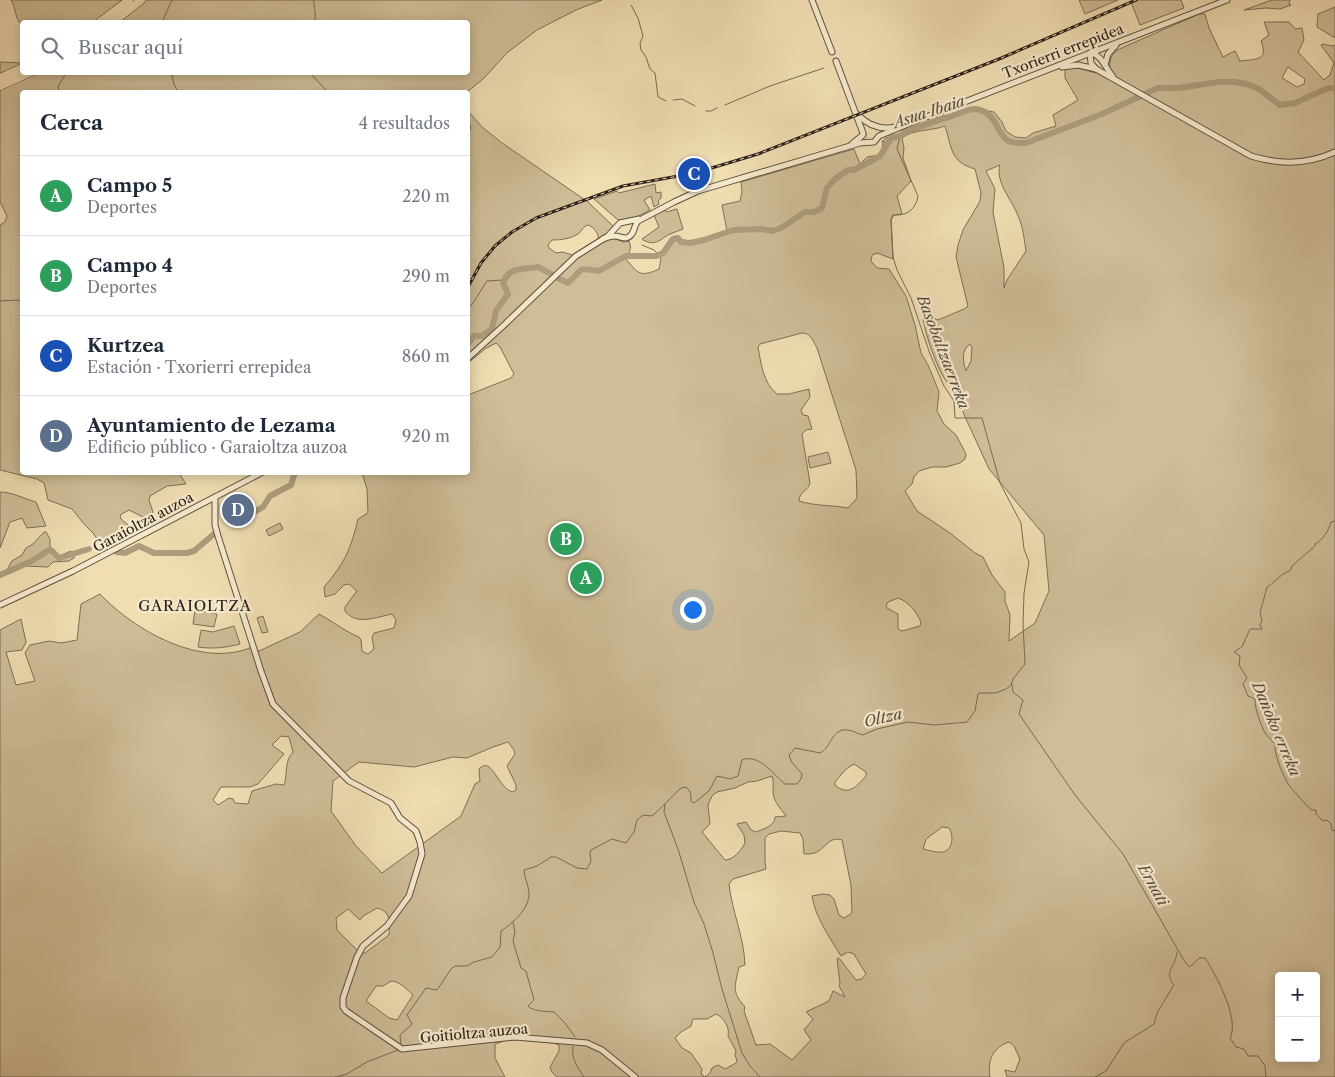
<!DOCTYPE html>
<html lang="es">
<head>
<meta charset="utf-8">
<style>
	:root { --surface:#fff; --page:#f6f6f7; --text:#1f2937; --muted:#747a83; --line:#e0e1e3; --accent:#8f2418 }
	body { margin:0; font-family:"Libre Caslon Text",serif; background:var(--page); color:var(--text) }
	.controls { position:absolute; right:15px; bottom:15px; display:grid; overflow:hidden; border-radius:5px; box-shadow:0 2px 12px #0003 }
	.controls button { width:45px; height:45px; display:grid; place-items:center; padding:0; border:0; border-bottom:1px solid var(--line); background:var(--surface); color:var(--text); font:25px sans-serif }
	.you { position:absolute; left:692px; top:609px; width:18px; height:18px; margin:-12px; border:4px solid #fff; border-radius:50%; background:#1a73e8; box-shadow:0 0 0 8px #1a73e833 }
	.badge { display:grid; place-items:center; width:32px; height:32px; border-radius:50%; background:var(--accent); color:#fff; font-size:16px; font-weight:700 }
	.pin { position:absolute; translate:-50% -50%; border:2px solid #fff; box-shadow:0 1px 5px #0006 }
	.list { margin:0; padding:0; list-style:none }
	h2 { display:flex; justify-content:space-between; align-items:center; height:65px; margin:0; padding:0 20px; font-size:21px }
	h2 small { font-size:16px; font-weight:400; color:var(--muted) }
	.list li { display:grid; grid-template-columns:32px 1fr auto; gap:15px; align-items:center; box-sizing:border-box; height:80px; padding:0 20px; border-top:1px solid var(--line) }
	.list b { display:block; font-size:19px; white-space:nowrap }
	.list p { margin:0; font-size:16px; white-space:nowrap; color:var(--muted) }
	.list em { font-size:16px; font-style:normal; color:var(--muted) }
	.icon { flex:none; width:28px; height:28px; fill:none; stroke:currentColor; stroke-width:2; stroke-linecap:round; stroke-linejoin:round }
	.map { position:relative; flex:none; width:1335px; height:1077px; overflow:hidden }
	.search { position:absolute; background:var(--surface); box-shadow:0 2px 12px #0003; left:20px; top:20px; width:450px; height:55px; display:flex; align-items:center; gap:12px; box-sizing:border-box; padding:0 18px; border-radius:5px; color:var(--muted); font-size:19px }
	.panel { position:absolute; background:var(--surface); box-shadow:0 2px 12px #0003; left:20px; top:90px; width:450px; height:385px; border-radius:5px }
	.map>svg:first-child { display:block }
	.green { fill:#cfbd98; stroke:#7d6f58; fill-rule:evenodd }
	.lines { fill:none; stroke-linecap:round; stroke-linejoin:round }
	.stream { stroke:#796b54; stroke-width:1 }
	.river { stroke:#ad9d7d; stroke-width:6 }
	.minor-casing { stroke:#5c503e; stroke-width:7 }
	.highway-casing { stroke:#2b2117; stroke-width:9 }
	.minor { stroke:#f5e9cd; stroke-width:5 }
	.highway { stroke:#f0ddb2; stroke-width:8 }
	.rail-casing { stroke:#2b2117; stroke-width:3 }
	.rail { stroke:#f5e9cd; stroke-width:1; stroke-dasharray:4; stroke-linecap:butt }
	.labels { text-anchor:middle; stroke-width:4.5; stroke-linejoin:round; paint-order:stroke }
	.street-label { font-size:14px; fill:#2b2117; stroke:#f5e9cd }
	.water-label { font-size:15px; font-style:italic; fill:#584c3b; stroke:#f5e9cd }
	.neighbourhood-label { font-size:15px; letter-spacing:1px; fill:#2b2117; stroke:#f5e9cd }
</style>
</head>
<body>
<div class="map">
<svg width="1335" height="1077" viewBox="0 0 1335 1077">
	<rect width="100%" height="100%" fill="#f0ddb2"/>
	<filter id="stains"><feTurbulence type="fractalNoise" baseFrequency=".004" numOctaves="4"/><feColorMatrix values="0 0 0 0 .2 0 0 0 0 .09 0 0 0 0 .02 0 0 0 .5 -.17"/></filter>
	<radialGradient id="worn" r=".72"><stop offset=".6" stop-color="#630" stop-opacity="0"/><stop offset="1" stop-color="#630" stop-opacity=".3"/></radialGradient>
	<g class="green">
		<path d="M11,0H602L576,10L537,30L508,52L483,79L467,92H22V472L179,473L186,484L167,486L150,496L149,500L153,512L149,518H145L129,510L120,515L121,519L133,529V534L114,543L101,545L93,533L84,524L72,509L48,500L44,483L37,479L0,470V225L5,222L7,216L0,202V62L22,63V72H468V22H22V25C15,20 16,8 11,0Z"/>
		<polygon points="1079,0 1118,0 1085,14"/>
		<polygon points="1139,0 1181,0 1184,8 1140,25 1131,2"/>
		<polygon points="1272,0 1290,0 1289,4 1291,5 1280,9 1266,8 1244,10"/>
		<polygon points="1335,7 1335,38 1317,27 1318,14"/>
		<path d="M1199,14H1205L1209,28L1223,57L1235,51L1240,61C1256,59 1269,61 1261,41L1269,35L1264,22H1289L1295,29L1302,28L1304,40L1298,52L1324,80L1330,75L1334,63L1321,45L1323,44L1332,46L1335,45V1077H1007L1005,1070L1015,1072L1020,1059L1014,1046L1009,1042C993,1047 987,1061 990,1077H705L710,1073L712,1068L718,1065L725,1069L736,1063L737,1061L735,1055L736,1051L728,1036C730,1027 724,1018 716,1014L707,1019H693L691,1026L681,1032L675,1038L682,1048L691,1053L702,1069L701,1074L705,1077H557L552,1072L550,1067L559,1051V1045L554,1043L510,1039L495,1044V1058L505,1077H0V630L21,619L26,642L22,650L6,652L16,685L35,681L25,653L30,645L49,641L61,643L77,640L81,604L100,594C134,630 201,669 252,647L259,651L300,632L319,614C332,621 346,632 359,637L361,640L362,651L368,654L374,649L372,637L374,633L394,628L396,620L392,614C377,617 356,626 345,611V607L357,591L349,584L344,585L335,594L325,597L324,587C344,564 351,549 358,519L368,513L367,489L362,473L468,472V395L511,378L514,374L500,347L496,343L485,349L468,363V133L471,128L468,120V111L482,127L502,143L588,202L613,226L611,237L623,242L629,241C632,248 630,254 624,257C637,271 638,279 659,269C661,262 660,253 665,246C677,231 685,244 697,242C707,240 718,235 727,231L722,205L740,201L742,192L741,182L854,149L860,164L867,157L879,155L882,151L883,141L886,138L894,136L941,116L962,113L971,108L994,112L1002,122L1006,131L1015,137L1026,138L1033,133L1056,126L1053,115L1078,100L1065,78V70C1076,64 1086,72 1098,73C1101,74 1106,72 1110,71C1109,62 1110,56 1117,50ZM1288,67L1305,79L1304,84L1297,87L1282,78ZM945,126C952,148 950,162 975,169L981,193L980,201L963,230L958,245L956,257L968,306L964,309L938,320L934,318L922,304C919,318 937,372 948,383C951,386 955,387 959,388L961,408L989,469L1044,535L1049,591L1035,623L1009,641L1010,615L1005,601V592L992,575L983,557L975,553L950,533L917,511L905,491L912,484L914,477L919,471L932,467H946L960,463L965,459L966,454L956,435L944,424L937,411L939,392L928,365L921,353L915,325L906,296L889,269L877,268L871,261L872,255L877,253L893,259L891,219L893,215L902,214L897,196L911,181L903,158L904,148L902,138C913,129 932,131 945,126ZM1000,165C995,183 1012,199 1018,216C1023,226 1024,239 1026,251L1007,280L1004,288V268L993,212L995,189L986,171ZM587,225C593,226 599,233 598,239L572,255L563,252L556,253L549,248L548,245L552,240C560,240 570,239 578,234C582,231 582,228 587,225ZM802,333C811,333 813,341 817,348L856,470L857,498L848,508C832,505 814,506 799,501C799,492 809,490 810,483L802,434L806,430L812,429L808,416L803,415L801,410L810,397L809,389L789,394H777C763,383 761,363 758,347L760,344ZM970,344L972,347L971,361L966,371C963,362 961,350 970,344ZM898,598C909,602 916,611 921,622L920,626L902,631L898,629V614L887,608L886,606L888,602ZM281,736L289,737L293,752C285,760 287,772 285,782L284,785L276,784L252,791L248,804L235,803L233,799L229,798L218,805L213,800L221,787H250L258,784L284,754L272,745ZM508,742L514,750L515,754L507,766L516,785V790L513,792C498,789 492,755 479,769L480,781L475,784L461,816L382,873L356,846L331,811L333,781L359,762L414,767L453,757L467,758L493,747ZM854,764L866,772V776C857,786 848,797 835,785V782L846,769ZM772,776C774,782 773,787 773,793C774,802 781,809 786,816L775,817C775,826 763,829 756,832L751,830L746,822L737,824L744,835L745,843C741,851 733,860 725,860L702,832L710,824L708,805L712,796L717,792L735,788L748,782L757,781ZM942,827L949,828C954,836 953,850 943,852C937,853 928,850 923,849L926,839ZM781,831L800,833L803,839L804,854C808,854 813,854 817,852C826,847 830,836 842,840L851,885L852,913L844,918L839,915L834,899L830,895L823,894L812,896C815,917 830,938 841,956L848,952L854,954L866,974L862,979L856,980L839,958L837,959L840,983L839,986L845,997L833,991L829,1001L806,1012L813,1019L804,1030L811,1040L792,1060L770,1044L756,1045L744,1011L745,1007C731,991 735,987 739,967L745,965C744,936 732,912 729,884L733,879L766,869L765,861V838L769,834ZM377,908C391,911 390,923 389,935L365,953L361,954L337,930L336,918L348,909L360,920L363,916ZM1279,976H1316V1058H1279ZM391,981C399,981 407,989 413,995L397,1020L389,1018L366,1001L376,986H383Z"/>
		<polygon points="655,184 656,193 661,192 661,198 658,201 659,204 654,207 651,196 644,200 650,210 631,220 618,220 594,199 617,191 619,193"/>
		<path d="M677,209L683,229C679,231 674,232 670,234C660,239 656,247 643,240L642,239L659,227L654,215L665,210L666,212Z"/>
		<polygon points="828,452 831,463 810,468 808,457"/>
		<path d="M0,492C12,492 25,499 36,502L46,526L27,528L22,518L10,522L0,548Z"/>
		<polygon points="280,523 283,529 269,536 266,530"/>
		<polygon points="44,532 46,532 50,539 50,549 59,556 71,551 74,553 74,558 69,561 53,562 48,567 25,566 13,572 5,573 12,561 22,555 26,548 33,544"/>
		<polygon points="195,610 217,614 214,627 193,624"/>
		<polygon points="263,616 268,632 262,633 257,618"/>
		<path d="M234,626L240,644C225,648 212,649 198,647L201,630L213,632Z"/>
	</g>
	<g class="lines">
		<g class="stream">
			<path d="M314,0C313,3 316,13 315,19L319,22"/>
			<polyline points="631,5 638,18 643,36 640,43 641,50 646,57 650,69 655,73 658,97 666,101"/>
			<polyline points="162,22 172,0"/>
			<polyline points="171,72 174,84 178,92"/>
			<polyline points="309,72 326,90 331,92"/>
			<polyline points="59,92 58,86 67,72"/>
			<polyline points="673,100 682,99 695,106"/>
			<polyline points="725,105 770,86 824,68"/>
			<polyline points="706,111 711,111 717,108"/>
			<polyline points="882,141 887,143"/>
			<polyline points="642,245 654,250 659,255"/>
			<polyline points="0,301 17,300 22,302"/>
			<polyline points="468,305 471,306 487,281 503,280"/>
			<path d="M1012,684L1013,692L1023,700L1019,714L1075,795L1123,854L1178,950C1182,956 1184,963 1190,967L1199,958H1205C1216,975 1240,1019 1230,1038L1236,1047L1244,1049L1248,1056H1258L1265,1066L1266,1077"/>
			<path d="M1291,788C1284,779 1274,755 1275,744C1272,740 1266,736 1264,731C1260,721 1255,711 1255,699L1248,696L1243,684L1247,678L1239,665L1240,656L1234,652L1242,647L1250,629H1262L1260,625L1262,620L1260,613L1267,587C1276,582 1281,573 1290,571L1292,566L1315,546V544C1323,540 1329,530 1331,522L1335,521"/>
			<polyline points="1292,789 1311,810 1316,810 1316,814 1323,821 1327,820 1331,824 1332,830 1335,831"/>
			<polyline points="665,804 664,812 678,849 694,902 704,924 713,953 722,989 742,1053 750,1066 760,1077"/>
			<path d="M513,922L515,932L513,941L521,968L526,971L534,1000L528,1006C534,1012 546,1011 554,1012L565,1023L575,1037"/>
			<path d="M401,1046L400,1035L412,1024L407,1015L426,988L437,990L451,969L455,966H467L474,962L492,957L500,947L501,931C513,923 529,909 529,894C529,885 524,878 524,870L537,866L551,857H556L577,868L587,869L591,861L590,853L591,850L612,839L626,843L634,832L637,820L643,815L652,816C662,808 671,797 681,788L686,787C691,791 691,795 691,801L694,803L709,791L717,776L730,779L738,776L742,760C759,753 774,775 785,784H797L801,779L802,774L791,761L789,755L795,748L820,753C831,748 832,728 847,730C853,730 857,734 863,735L877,729L908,722L935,725L967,722L975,711L978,694L980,693H996L1006,689L1011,685L1013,679L1025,664L1023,624L1024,593L1029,562L1024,549L1021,523L1000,483L982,418H955L954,401L944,386L930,354L911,298L897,270L893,257L891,220L894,215C907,216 916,209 918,196L897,149L900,136"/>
			<path d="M573,1046C571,1059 577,1066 584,1077"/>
			<polyline points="335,1077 347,1074 367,1062 398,1050"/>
			<path d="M1095,1077L1106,1071L1124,1043L1154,1024L1157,1013L1174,985C1163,971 1176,967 1177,952"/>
		</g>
		<g class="river">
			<path d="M558,278L568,283C584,269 575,267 599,271L626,256H656L663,253L673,239L678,238L681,242L690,243L704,240L733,230L761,229L772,231L781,228L805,212H814L822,208L827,188L835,179L848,170H854L880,156L891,138L900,136L905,132C920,127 934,121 949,117C957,115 966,109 975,109C996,111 996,132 1007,140C1013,144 1020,143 1026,143L1102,114L1158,88H1179L1218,82H1234L1247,84L1259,89L1280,105L1295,103L1328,88H1335"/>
			<path d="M468,344L474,336H482L492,329L496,311L508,294L503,283C509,266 524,270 538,267L551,274"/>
			<polyline points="256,511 263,507 270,496 291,485 295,472"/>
			<polyline points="99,546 112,543 114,545"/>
			<polyline points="117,552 125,553 139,546 154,553 187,553 194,551 214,534"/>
			<polyline points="0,575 32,561 49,550 51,550 59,558 89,549"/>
		</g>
		<g class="minor-casing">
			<g id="minor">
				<polyline points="812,0 832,52"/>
				<polyline points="1090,53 1091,63 1096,69"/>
				<path d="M1091,53C1102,55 1106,69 1113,77"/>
				<polyline points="836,61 863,133"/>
				<polyline points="1105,65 1108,54 1116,45"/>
				<path d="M1062,67L1078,65L1096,69L1251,156C1280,165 1307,165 1335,152"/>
				<path d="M858,115C868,125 881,130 895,127"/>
				<polyline points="852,144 863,135"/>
				<path d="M603,239C607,237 611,236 615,236C621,236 626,241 631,235C635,231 634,225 638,221L674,202L698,191L860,143L874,142L879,136L908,124L1227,0"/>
				<polyline points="468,358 503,326 576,256 608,236 620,223 639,219"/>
				<polyline points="215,497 215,525 218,536 261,671 273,704 349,781 391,803 400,818 416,831 420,842 422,854 409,896 387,926 363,946 357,957 343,998 343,1007 346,1011 402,1049 515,1037 587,1043 602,1050 635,1077"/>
				<polyline points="0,605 73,571 263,472"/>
			</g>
		</g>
		<g class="highway-casing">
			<g id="highway">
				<polyline points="100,22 129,0"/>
				<polyline points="113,22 141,0"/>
				<polyline points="0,78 22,68"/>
				<polyline points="0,86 31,72"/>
			</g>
		</g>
		<use href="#minor" class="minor"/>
		<use href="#highway" class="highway"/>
		<g class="rail-casing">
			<polyline id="rail" points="468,287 481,263 495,246 512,232 536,218 623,186 695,173 758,154 999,59 1136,0"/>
		</g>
		<use href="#rail" class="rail"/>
	</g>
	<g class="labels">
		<g class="street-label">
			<text transform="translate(1063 51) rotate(-21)" y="5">Txorierri errepidea</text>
			<text transform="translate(143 522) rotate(-28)" y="5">Garaioltza auzoa</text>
			<text transform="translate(474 1033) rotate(-5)" y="5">Goitioltza auzoa</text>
		</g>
		<g class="water-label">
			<text transform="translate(929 112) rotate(-18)" y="5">Asua Ibaia</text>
			<text transform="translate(943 352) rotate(69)" y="5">Basobaltzaerreka</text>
			<text transform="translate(883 718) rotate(-13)" y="5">Oltza</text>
			<text transform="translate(1276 729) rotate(67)" y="5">Dañoko erreka</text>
			<text transform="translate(1153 885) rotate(61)" y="5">Ernati</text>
		</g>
		<g class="neighbourhood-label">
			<text x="195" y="611">GARAIOLTZA</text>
		</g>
	</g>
	<rect width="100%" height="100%" filter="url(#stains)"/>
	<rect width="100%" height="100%" fill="url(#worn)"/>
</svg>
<div class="controls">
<button>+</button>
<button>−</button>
</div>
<div class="you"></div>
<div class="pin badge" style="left:586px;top:578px;background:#2e9e5b">A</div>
<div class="pin badge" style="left:566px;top:539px;background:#2e9e5b">B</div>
<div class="pin badge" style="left:694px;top:174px;background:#1a4fb4">C</div>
<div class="pin badge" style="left:238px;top:510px;background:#5c6f8a">D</div>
<div class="search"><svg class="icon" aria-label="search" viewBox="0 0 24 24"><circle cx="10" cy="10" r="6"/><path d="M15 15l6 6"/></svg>Buscar aquí</div>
<section class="panel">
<h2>Cerca<small>4 resultados</small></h2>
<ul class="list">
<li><span class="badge" style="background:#2e9e5b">A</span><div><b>Campo 5</b><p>Deportes</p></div><em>220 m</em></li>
<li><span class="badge" style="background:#2e9e5b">B</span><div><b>Campo 4</b><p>Deportes</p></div><em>290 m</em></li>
<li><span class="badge" style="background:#1a4fb4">C</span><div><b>Kurtzea</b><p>Estación · Txorierri errepidea</p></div><em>860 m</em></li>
<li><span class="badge" style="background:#5c6f8a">D</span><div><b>Ayuntamiento de Lezama</b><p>Edificio público · Garaioltza auzoa</p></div><em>920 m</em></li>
</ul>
</section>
</div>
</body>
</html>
